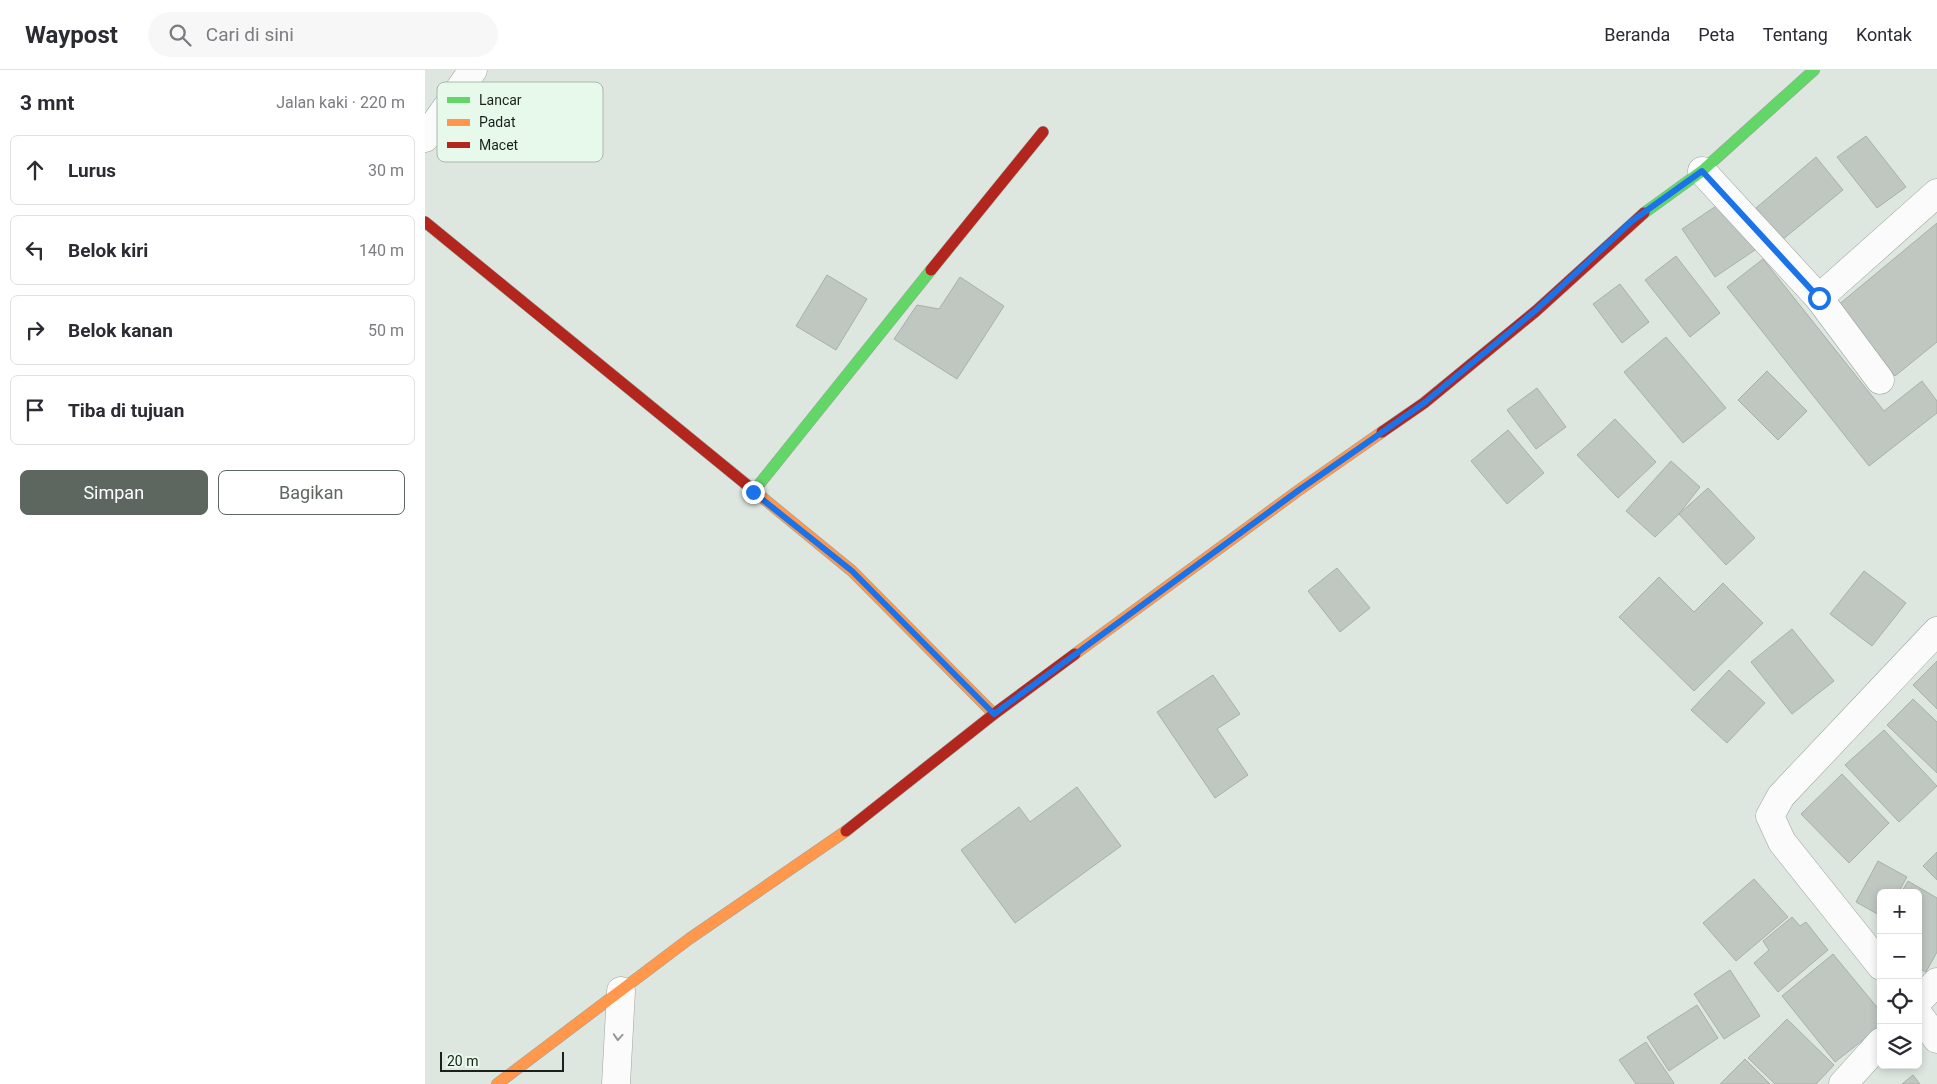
<!DOCTYPE html>
<html lang="id">
<head>
<meta charset="utf-8">
<style>
	:root { --surface:#fff; --page:#f7f7f7; --text:#2b2b33; --muted:#7c7c81; --line:#e1e1e2; --accent:#5e6660 }
	body { margin:0; font-family:Roboto,sans-serif; background:var(--page); color:var(--text) }
	.controls { position:absolute; right:15px; bottom:15px; display:grid; overflow:hidden; border-radius:8px; box-shadow:0 2px 8px #0003 }
	.controls button { width:45px; height:45px; display:grid; place-items:center; padding:0; border:0; border-bottom:1px solid var(--line); background:var(--surface); color:var(--text); font:25px sans-serif }
	.scale { position:absolute; left:15px; bottom:12px; width:124px; box-sizing:border-box; padding-left:5px; border:2px solid #1a201b; border-top:0; font-size:14px; line-height:18px; white-space:nowrap; color:#1a201b; -webkit-text-stroke:4px #e6f9ea; paint-order:stroke }
	.stop { position:absolute; width:15px; height:15px; margin:-11px; border:4px solid #1a73e8; border-radius:50%; background:#fff }
	.stop.end { background:#1a73e8; border-color:#fff; box-shadow:0 1px 5px #0008 }
	.list { margin:0; padding:0; list-style:none }
	h2 { display:flex; justify-content:space-between; align-items:center; height:65px; margin:0; padding:0 20px; font-size:21px }
	h2 small { font-size:16px; font-weight:400; color:var(--muted) }
	.list li { display:grid; grid-template-columns:32px 1fr auto; gap:15px; align-items:center; box-sizing:border-box; height:70px; margin:0 10px 10px; padding:0 10px; border:1px solid var(--line); border-radius:8px }
	.list b { display:block; font-size:19px; white-space:nowrap }
	.list em { font-size:16px; font-style:normal; color:var(--muted) }
	.actions { display:flex; gap:10px; padding:15px 20px }
	.actions a { flex:1; padding:11px 0; border:1px solid var(--accent); border-radius:8px; text-align:center; font-size:18px; color:var(--accent) }
	.actions .main { background:var(--accent); color:#fff }
	.icon { flex:none; width:28px; height:28px; fill:none; stroke:currentColor; stroke-width:2; stroke-linecap:round; stroke-linejoin:round }
	.map { position:relative; flex:none; width:1512px; height:1014px; overflow:hidden }
	header { display:flex; align-items:center; gap:30px; box-sizing:border-box; height:70px; padding:0 25px; background:var(--surface); border-bottom:1px solid var(--line) }
	header strong { font-size:24px }
	nav { display:flex; gap:28px; margin-inline-start:auto; font-size:18px }
	.search { width:350px; height:45px; background:var(--page); display:flex; align-items:center; gap:12px; box-sizing:border-box; padding:0 18px; border-radius:28px; color:var(--muted); font-size:19px }
	main { display:flex }
	aside { flex:1; background:var(--surface) }
	.map>svg:first-child { display:block }
	.building { fill:#bfc7c0; stroke:#a8b0aa }
	.lines { fill:none; stroke-linecap:round; stroke-linejoin:round }
	.street-casing { stroke:#9ba39d; stroke-width:29 }
	.fast-casing { stroke:#9ba39d; stroke-width:12 }
	.slow-casing { stroke:#9ba39d; stroke-width:12 }
	.jam-casing { stroke:#9ba39d; stroke-width:12 }
	.street { stroke:#fafbfa; stroke-width:28 }
	.fast { stroke:#63d668; stroke-width:11 }
	.slow { stroke:#ff974d; stroke-width:11 }
	.jam { stroke:#b3261e; stroke-width:11 }
	.oneway { stroke:#959896 }
	.route { stroke:#1a73e8; stroke-width:6 }
	.key { fill:#e6f9ea; stroke:#a9b8ac; stroke-width:1 }
	.key-label { font-size:14px; fill:#1a201b }
</style>
</head>
<body>
<header>
<strong>Waypost</strong>
<div class="search"><svg class="icon" aria-label="search" viewBox="0 0 24 24"><circle cx="10" cy="10" r="6"/><path d="M15 15l6 6"/></svg>Cari di sini</div>
<nav><a>Beranda</a><a>Peta</a><a>Tentang</a><a>Kontak</a></nav>
</header>
<main>
<aside>
<h2>3 mnt<small>Jalan kaki · 220 m</small></h2>
<ul class="list">
<li><svg class="icon" aria-label="ahead" viewBox="0 0 24 24"><path d="M12 20V5M6 11l6-6 6 6"/></svg><div><b>Lurus</b></div><em>30 m</em></li>
<li><svg class="icon" aria-label="left" viewBox="0 0 24 24"><path d="M17 20v-9H6M10 6l-5 5 5 5"/></svg><div><b>Belok kiri</b></div><em>140 m</em></li>
<li><svg class="icon" aria-label="right" viewBox="0 0 24 24"><path d="M7 20v-9h11M14 6l5 5-5 5"/></svg><div><b>Belok kanan</b></div><em>50 m</em></li>
<li><svg class="icon" aria-label="arrive" viewBox="0 0 24 24"><path d="M6 21V4h12l-3 4 3 4H6"/></svg><div><b>Tiba di tujuan</b></div></li>
</ul>
<div class="actions"><a class="main">Simpan</a><a>Bagikan</a></div>
</aside>
<div class="map">
<svg width="1512" height="1014" viewBox="0 0 1512 1014">
	<rect width="100%" height="100%" fill="#dde7df"/>
	<g class="building">
		<polygon points="1441,66 1481,117 1452,138 1412,87"/>
		<polygon points="1391,87 1418,120 1357,170 1331,138"/>
		<polygon points="1297,132 1330,180 1290,207 1257,159"/>
		<polygon points="1512,153 1512,272 1470,306 1412,236"/>
		<polygon points="1251,186 1295,243 1265,267 1220,210"/>
		<polygon points="1338,189 1459,341 1497,311 1512,331 1512,343 1444,396 1302,217"/>
		<polygon points="402,205 442,229 411,280 371,256"/>
		<polygon points="535,207 579,236 532,309 469,269 492,235 514,239"/>
		<polygon points="1195,214 1224,252 1197,273 1168,234"/>
		<polygon points="1241,267 1301,338 1258,373 1199,302"/>
		<polygon points="1342,301 1382,341 1353,370 1313,330"/>
		<polygon points="1112,318 1141,357 1111,379 1082,340"/>
		<polygon points="1190,349 1231,392 1193,428 1152,385"/>
		<polygon points="1083,360 1119,403 1082,434 1046,391"/>
		<polygon points="1246,391 1275,417 1254,444 1230,467 1201,441"/>
		<polygon points="1283,418 1330,468 1301,495 1254,444"/>
		<polygon points="912,498 945,538 915,562 883,521"/>
		<polygon points="1439,501 1481,533 1447,576 1405,544"/>
		<polygon points="1234,507 1269,542 1298,513 1338,553 1269,621 1194,547"/>
		<polygon points="1367,559 1409,611 1367,644 1326,592"/>
		<polygon points="1512,591 1512,639 1488,615"/>
		<polygon points="1304,600 1340,633 1302,673 1266,640"/>
		<polygon points="788,605 815,644 792,659 823,705 790,728 732,642"/>
		<polygon points="1488,629 1512,652 1512,703 1462,655"/>
		<polygon points="1459,660 1512,716 1474,752 1420,695"/>
		<polygon points="1417,704 1464,753 1424,793 1376,744"/>
		<polygon points="652,717 696,776 590,853 536,780 594,737 605,752"/>
		<polygon points="1512,782 1512,810 1498,796"/>
		<polygon points="1453,791 1482,807 1473,823 1456,823 1456,846 1431,832"/>
		<polygon points="1329,809 1363,847 1311,891 1278,853"/>
		<polygon points="1483,811 1512,828 1512,882 1501,902 1493,898 1493,823 1476,823"/>
		<polygon points="1367,847 1375,856 1381,852 1403,880 1353,922 1329,893 1344,880 1338,871"/>
		<polygon points="1408,884 1456,942 1456,956 1410,992 1357,926"/>
		<polygon points="1305,900 1335,946 1299,969 1269,924"/>
		<polygon points="1272,935 1293,968 1244,1001 1222,967"/>
		<polygon points="1362,949 1409,995 1391,1014 1350,1014 1323,988"/>
		<polygon points="1221,972 1249,1013 1248,1014 1211,1014 1194,990"/>
		<polygon points="1320,989 1345,1014 1295,1014"/>
		<polygon points="1488,1005 1495,1014 1477,1014"/>
	</g>
	<g class="lines">
		<g class="street-casing">
			<g id="street">
				<polyline points="0,68 48,0"/>
				<polyline points="1277,101 1394,228 1455,310"/>
				<polyline points="1394,228 1512,123"/>
				<polyline points="1456,896 1357,772 1345,746 1356,726 1512,561"/>
				<polyline points="1493,931 1512,912"/>
				<polyline points="1493,944 1512,969"/>
				<polyline points="191,1014 196,921"/>
				<polyline points="1418,1014 1456,972"/>
			</g>
		</g>
		<g class="fast-casing">
			<g id="fast">
				<polyline points="1219,143 1277,101 1389,0"/>
				<polyline points="328,422 506,200"/>
			</g>
		</g>
		<g class="slow-casing">
			<g id="slow">
				<polyline points="333,424 427,501 569,644"/>
				<polyline points="650,584 874,420 957,362"/>
				<polyline points="72,1014 264,869 421,761"/>
			</g>
		</g>
		<g class="jam-casing">
			<g id="jam">
				<polyline points="0,152 333,424"/>
				<polyline points="506,200 618,62"/>
				<polyline points="957,362 999,333 1111,241 1219,143"/>
				<polyline points="421,761 569,644 650,584"/>
			</g>
		</g>
		<use href="#street" class="street"/>
		<use href="#fast" class="fast"/>
		<use href="#slow" class="slow"/>
		<use href="#jam" class="jam"/>
	</g>
	<defs><path id="oneway-chevron" d="M-2-3.5L2.5 0L-2 3.5" fill="none" stroke-width="1.6" stroke-linecap="round" stroke-linejoin="round" transform="scale(1.25)"/></defs>
	<use class="oneway" href="#oneway-chevron" transform="translate(193 967) rotate(94)"/>
	<g class="lines">
		<polyline class="route" points="328,422 427,501 569,644 874,420 999,333 1111,240 1207,151 1277,101 1394,228"/>
	</g>
	<rect x="12" y="12" width="166" height="80" rx="8" class="key"/>
	<rect x="22" y="27" width="23" height="6" fill="#63d668"/>
	<rect x="22" y="49" width="23" height="7" fill="#ff974d"/>
	<rect x="22" y="72" width="23" height="6" fill="#b3261e"/>
	<g class="key-label">
		<text x="54" y="35">Lancar</text>
		<text x="54" y="57">Padat</text>
		<text x="54" y="80">Macet</text>
	</g>
</svg>
<div class="controls">
<button>+</button>
<button>−</button>
<button><svg class="icon" aria-label="locate" viewBox="0 0 24 24"><circle cx="12" cy="12" r="6"/><path d="M12 2v4M12 18v4M2 12h4M18 12h4"/></svg></button>
<button><svg class="icon" aria-label="layers" viewBox="0 0 24 24"><path d="M12 4l9 5-9 5-9-5zM3 14l9 5 9-5"/></svg></button>
</div>
<div class="scale">20 m</div>
<div class="stop" style="left:1394px;top:228px"></div>
<div class="stop end" style="left:328px;top:422px"></div>
</div>
</main>
</body>
</html>
